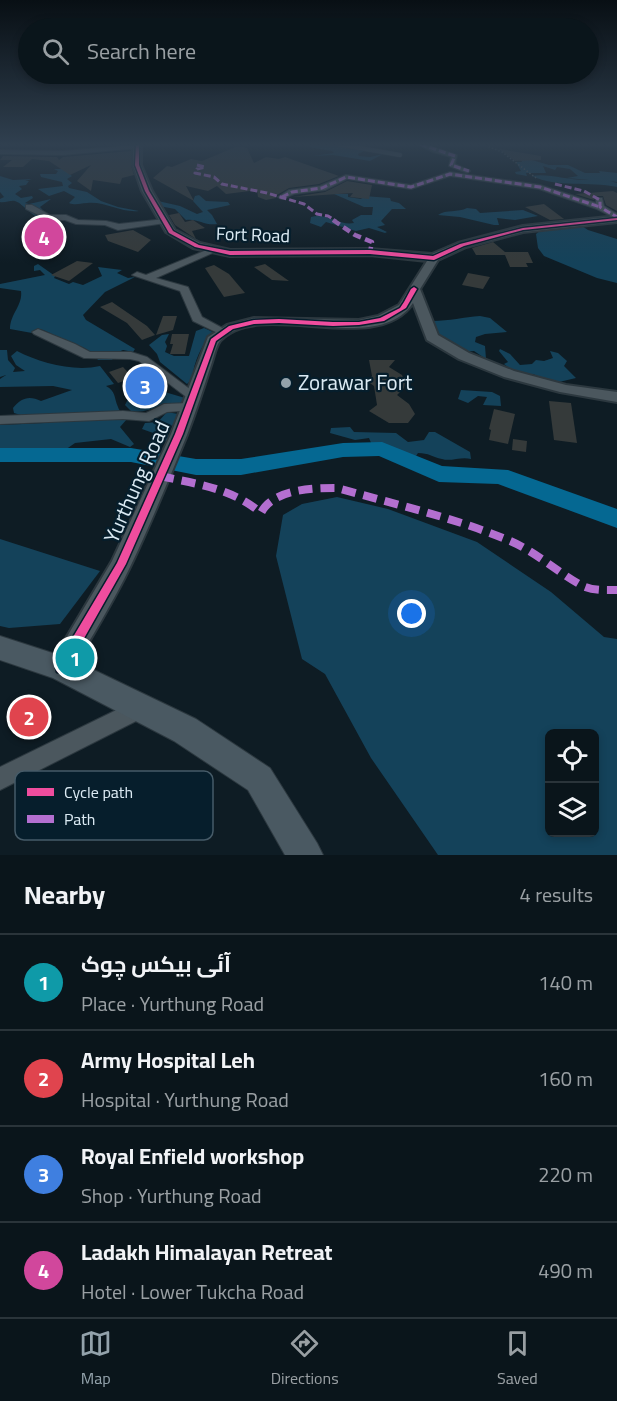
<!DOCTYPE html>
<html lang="en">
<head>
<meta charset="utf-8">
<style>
	:root { --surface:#0a151b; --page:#182228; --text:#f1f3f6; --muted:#999fa3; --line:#2a343a; --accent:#93a2ab }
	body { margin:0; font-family:Georgia,Cairo,serif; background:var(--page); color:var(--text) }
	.controls { position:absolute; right:18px; bottom:18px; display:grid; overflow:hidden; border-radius:9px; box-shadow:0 3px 9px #0003 }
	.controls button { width:54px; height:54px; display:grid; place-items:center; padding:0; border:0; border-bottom:2px solid var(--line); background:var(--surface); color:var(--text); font:30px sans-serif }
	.you { position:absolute; left:412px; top:614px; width:21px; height:21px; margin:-15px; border:4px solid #fff; border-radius:50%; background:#1a73e8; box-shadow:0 0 0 9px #1a73e833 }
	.badge { display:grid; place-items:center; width:39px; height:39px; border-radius:50%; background:var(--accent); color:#fff; font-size:20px; font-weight:700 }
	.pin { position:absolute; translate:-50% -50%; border:3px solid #fff; box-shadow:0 2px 6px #0006 }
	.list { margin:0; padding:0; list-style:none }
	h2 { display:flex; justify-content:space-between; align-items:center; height:78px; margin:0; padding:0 24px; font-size:26px }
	h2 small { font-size:20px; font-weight:400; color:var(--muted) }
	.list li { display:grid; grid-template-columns:39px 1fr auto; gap:18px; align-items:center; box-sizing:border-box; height:96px; padding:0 24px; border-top:2px solid var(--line) }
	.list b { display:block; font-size:22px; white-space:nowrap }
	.list p { margin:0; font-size:20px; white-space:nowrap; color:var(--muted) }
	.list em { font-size:20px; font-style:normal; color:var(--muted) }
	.icon { flex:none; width:33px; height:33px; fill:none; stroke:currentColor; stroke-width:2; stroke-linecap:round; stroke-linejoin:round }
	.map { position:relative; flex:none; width:617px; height:855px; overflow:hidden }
	.search { position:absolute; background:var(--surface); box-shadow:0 3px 9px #0003; left:18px; right:18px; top:18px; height:66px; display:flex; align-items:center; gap:15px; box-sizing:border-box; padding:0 21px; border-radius:33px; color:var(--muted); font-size:22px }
	.sheet { height:462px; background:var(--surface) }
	nav { display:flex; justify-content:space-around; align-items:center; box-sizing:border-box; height:84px; border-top:2px solid var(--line); background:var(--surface); font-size:16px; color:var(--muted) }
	nav a { display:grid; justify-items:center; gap:3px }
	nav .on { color:var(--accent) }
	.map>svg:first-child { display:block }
	.green { fill:#14425a; fill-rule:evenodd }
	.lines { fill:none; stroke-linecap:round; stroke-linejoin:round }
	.river { fill:#056892; fill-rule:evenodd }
	.building { fill:#353a3a }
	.service-casing { stroke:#2c383f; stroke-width:5 }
	.minor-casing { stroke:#2c383f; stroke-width:2 }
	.tertiary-casing { stroke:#2c383f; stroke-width:4 }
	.secondary-casing { stroke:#2c383f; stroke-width:2 }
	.path { stroke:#525d63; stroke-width:1.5; stroke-dasharray:1.5 2; stroke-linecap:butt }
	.service { stroke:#4b575e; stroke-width:4 }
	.minor { fill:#4b575e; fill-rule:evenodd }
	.tertiary { fill:#4b575e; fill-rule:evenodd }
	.secondary { fill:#4a5962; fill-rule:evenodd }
	.quiet-far2 { stroke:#b36fd0; stroke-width:3; stroke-dasharray:7 3; stroke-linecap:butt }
	.quiet-far1 { stroke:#b36fd0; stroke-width:4.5; stroke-dasharray:8 4.5; stroke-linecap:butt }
	.quiet { stroke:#b36fd0; stroke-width:8; stroke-dasharray:14 8; stroke-linecap:butt }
	.cycleway-casing { stroke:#061e2c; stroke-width:3 }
	.cycleway { fill:#ef4d9e; fill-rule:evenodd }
	.poi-dot { fill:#93a2ab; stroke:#061e2c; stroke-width:2 }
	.labels { text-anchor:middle; stroke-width:4.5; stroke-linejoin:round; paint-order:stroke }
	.far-street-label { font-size:18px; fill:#dbeaf3; stroke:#061e2c }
	.poi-label { font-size:21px; fill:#dbeaf3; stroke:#061e2c; text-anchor:start }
	.street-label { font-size:21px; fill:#dbeaf3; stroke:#061e2c }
	.key { fill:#061e2c; stroke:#465b68; stroke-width:1.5 }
	.key-label { font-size:16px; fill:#dbeaf3 }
</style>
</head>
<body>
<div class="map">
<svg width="617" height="855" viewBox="0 0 617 855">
	<rect width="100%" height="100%" fill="#0e1c24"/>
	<g class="green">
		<polygon points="313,144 331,144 362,150 364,151 358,154 359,156 370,157 383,154 370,161 333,155 313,156 334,153 332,151 309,147"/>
		<path d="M525,158L549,165H568L585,173H600L599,171L617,173V182L610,181L617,183V187C589,181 557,188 532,176C549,173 570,181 589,180L567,178L578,176L570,169L557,167L555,170L543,166L546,173H526L527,176L516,174L515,172L521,171L516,162H522L521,159Z"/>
		<path d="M54,169H63L72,176L67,179L72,183L68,186L69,188L87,192L101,201L118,207L139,211C121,213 105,201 87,203C79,203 77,206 69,203L75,197L64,191L49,196L38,189L63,186L62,182L41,177L40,174H56L58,171Z"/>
		<path d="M0,176L13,180L32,179L25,181H29L26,185L19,186L22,189L15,194L21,198L32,196L33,198L25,203L29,204L51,199L40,207L50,218C33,222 25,204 15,201C11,200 5,203 0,202V199L4,197L0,192Z"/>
		<path d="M334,194H348V197L361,199L364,196L390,198L391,201L399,203L406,209H392L381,221L385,225L377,227L387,232L385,233L369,228L356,231L326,222L321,227L310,223L311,217C326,212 339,226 354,223L352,220L361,215H372L373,207H364Z"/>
		<path d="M199,195L206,201L228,202L230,205L207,210L212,215L217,224C205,226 197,218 186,220L175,209L159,206L158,201L180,206L197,214L203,212L193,201L195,196Z"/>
		<path d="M467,208L476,209L480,213L523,210L538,216L515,220L497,218L499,225H494L460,217L438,215C446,209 458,213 467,208Z"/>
		<polygon points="579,224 588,230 617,239 617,283 597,278 544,256 538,248 536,234 544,228"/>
		<path d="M38,264L55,276L54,278L69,284L73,282L83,285L102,276L98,267L122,270L117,273L128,278L135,277L105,292L83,315L86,320L135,349L133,352L123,350L116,353L112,360H98C88,345 73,345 58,338C52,334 47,331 40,329L32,333L10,329C10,314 23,305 21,291L0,288V284L45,275L40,270L34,271V266Z"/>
		<path d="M480,316L490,318L507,332L485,334L476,337L475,342L485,346L486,359L474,351L463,352L438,335L433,326V321C449,321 464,317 480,316Z"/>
		<path d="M204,328L213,332C201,346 194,361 192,379L187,384L160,362L157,354L149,345L162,335L169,334L165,342L167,346L165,352L174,356H189L196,331Z"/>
		<polygon points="500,349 510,354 520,365 532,364 536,360 544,361 553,358 550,351 558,353 567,361 564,366 576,378 559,382 537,379 534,374 516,374 504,364 508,362 499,351"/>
		<path d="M0,350H7L8,360L15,368L13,372L25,371L16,365L11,356L17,351C40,363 74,372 100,366L114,384L106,386C116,391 114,398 118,407C119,411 124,415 127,419L120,427L134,444L130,447L111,439L75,443L65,450L32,448L0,450V425L44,423L47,414L24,416L14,413L13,408C21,398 29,395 41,401L72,390L53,386L0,387V379L6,375L0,377Z"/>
		<path d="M158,390L185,398L182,403C161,403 153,412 132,412L125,405L130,395L142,399Z"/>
		<polygon points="461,390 492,392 500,396 501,406 483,405 487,397 478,396 468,403 458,399"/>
		<polygon points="167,412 178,414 176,422 168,429 168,441 156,442 156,434 142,429 145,423 158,422"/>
		<path d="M350,427L354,432L396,433L408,442L424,440L429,432H435L470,452L471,459C461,456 451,462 442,459C432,457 429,453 418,453L416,456L372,445L369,438L355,440L330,433L331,428Z"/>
		<path d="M337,497L388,509L477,542L551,592L604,637L617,639V855H438L371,758L325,674L302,659L276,556L283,515L302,504ZM550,734H594V832H550Z"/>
		<polygon points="0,539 100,571 60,624 9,628 0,626"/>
	</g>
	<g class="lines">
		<polygon class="river" points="382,442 442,466 508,470 617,509 617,528 498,484 439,482 379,456 343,457 241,475 196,475 131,462 0,462 0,448 131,448 196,459 241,459 343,443"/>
	</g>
	<g class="building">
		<polygon points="238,146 247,148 254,163 266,157 279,159 285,157 339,176 319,184 289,188 277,195 276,198 266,200 258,197 257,190 226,194 217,186 208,191 186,186 194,201 153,178 167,166 172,167 191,159 202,161"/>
		<polygon points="499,149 541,156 541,160 515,161"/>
		<polygon points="131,151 131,165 134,175 122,178 120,184 93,180 91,191 77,181 91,165 70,175 49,161 32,159 23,167 3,167 12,160 0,160 3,156 57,157 59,160 63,157"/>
		<polygon points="347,181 372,185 369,199 350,197 353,193 293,197 325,192"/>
		<polygon points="613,191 617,193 617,211 606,205 603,196 596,196 594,200 575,194"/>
		<polygon points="544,204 564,219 550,220 525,207"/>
		<polygon points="179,213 185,222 193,220 205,228 192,231 196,239 175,225 169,215"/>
		<polygon points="133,230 151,240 138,252 108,241 105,235"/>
		<polygon points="493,242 505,252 528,252 533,263 526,263 528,267 510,267 505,255 476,255 472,248"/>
		<polygon points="77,261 93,263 69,281 51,275"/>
		<polygon points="265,264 289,281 272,280 254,267"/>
		<polygon points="214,265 229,274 245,293 224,297 205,268"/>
		<polygon points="468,273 490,277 483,289 462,285"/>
		<polygon points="112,302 147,326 155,335 142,340 127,323 100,307"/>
		<polygon points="163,316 177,316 173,330 156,335"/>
		<polygon points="172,334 189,334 185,354 170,354 173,344 170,344"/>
		<polygon points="369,360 395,360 389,367 402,375 405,383 404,388 397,395 409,404 415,414 408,423 389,423 369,411 377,405 374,386 367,381 372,376"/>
		<polygon points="123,367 133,378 118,383 109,372"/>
		<polygon points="549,401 571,403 577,443 554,440"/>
		<polygon points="494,409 515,414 508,444 489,440 491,430 489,429"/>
		<polygon points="513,439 527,441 526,452 512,450"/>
	</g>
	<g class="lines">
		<g class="service-casing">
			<polyline id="service" points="337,144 400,155"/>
		</g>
		<g class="minor-casing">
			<g id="minor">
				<polygon points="417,144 424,144 457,155 455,164 470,171 467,173 449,166 451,157 433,152"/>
				<polygon points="136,145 138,148 63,155 0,154 0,150 63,151"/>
				<polygon points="450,172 540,185 596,203 596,198 602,198 604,206 617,214 617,219 597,209 539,189 450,176 411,189 347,179 325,190 294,194 282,199 278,197 289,190 320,186 346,175 411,185"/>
				<polygon points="26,205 32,205 50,215 66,215 78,220 106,221 119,224 165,219 169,221 165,223 118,230 105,225 76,224 65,220 49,220 26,209"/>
				<polygon points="209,249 217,251 156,278 188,287 202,317 226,330 228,332 222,335 193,321 180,291 132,275 137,272 146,275"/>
				<polygon points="38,329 75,344 90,352 131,352 147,357 199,396 193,400 189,399 139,361 130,359 84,358 34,334 32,332"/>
				<polygon points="189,403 194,404 195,407 194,410 167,412 149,421 123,419 0,424 0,416 123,411 146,413 164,404"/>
				<polygon points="141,698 148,701 151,708 148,715 0,790 0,767"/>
			</g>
		</g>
		<g class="tertiary-casing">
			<path id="tertiary" d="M133,144H141V165L152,191L175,230L200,243L230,250L370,249L432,254L458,243L523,226L617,216V222L523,232L466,247L438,260L420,289L438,335L469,353L514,371L566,385L617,392V402L560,392L504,377L459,359L427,340L413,303C376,359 260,297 220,341C216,346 214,356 212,362C204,387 196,411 187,435C169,479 151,523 131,565C113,603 90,639 69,676L61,679L53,676L49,668L53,660L112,561L171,434L208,337L227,325L254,318L359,320L378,316L399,305L427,261L370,255L230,256L193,248L166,232L142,191L133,165Z"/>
		</g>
		<g class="secondary-casing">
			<polygon id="secondary" points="0,636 71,659 196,719 270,768 317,843 323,855 285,855 248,790 174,741 53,678 0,660"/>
		</g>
		<polyline class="path" points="482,144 502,152 536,178"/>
		<use href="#service" class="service"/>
		<use href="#minor" class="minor"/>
		<use href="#tertiary" class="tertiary"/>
		<use href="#secondary" class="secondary"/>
		<g class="quiet-far2">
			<polyline points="420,144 455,156 451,165 469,171"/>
			<polyline points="197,165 205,167 197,169 195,173 214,177 222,184 267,193 304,204 317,214 328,216 336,221"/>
			<polyline points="555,184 584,191 600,200 600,207 617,217"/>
			<polyline points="282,197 292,192 322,188 346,177 411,187 450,174 540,187 600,207"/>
		</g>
		<polyline class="quiet-far1" points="333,220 355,235 372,242 370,252"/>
		<path class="quiet" d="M160,476C196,484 232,488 261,513C273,489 313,488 337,488C394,504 452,517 508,540C535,551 557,572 581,585C592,591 605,590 617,590"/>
		<g class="cycleway-casing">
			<g id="cycleway">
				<polygon points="136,144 139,144 139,165 149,191 173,231 199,245 230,251 370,250 433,256 460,244 523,228 617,218 617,220 523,230 464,246 434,260 370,254 230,255 195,247 169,233 145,191 135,165"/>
				<polygon points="414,287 417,289 406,308 384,321 359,325 333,326 279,323 254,324 233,329 216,341 183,434 126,564 65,672 61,673 57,672 56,668 57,664 117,563 175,434 211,339 229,326 254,320 279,319 333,322 359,322 380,318 400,308 404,302 411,289"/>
			</g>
		</g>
		<use href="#cycleway" class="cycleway"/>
	</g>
	<linearGradient id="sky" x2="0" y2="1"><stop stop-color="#080f14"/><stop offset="0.55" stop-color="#304050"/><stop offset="1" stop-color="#304050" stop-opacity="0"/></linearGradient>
	<rect width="617" height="263" fill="url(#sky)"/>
	<circle class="poi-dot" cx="286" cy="383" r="6"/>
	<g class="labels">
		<g class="far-street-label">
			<text transform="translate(253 235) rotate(2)" y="6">Fort Road</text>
		</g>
		<g class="poi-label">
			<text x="298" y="390">Zorawar Fort</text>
		</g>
		<g class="street-label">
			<text transform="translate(137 482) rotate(-66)" y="7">Yurthung Road</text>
		</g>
	</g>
	<rect x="15" y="771" width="198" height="69" rx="9" class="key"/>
	<rect x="27" y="788" width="27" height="8" fill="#ef4d9e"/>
	<rect x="27" y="815" width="27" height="8" fill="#b36fd0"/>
	<g class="key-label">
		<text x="64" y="798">Cycle path</text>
		<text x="64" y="825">Path</text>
	</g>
</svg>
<div class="controls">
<button><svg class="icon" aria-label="locate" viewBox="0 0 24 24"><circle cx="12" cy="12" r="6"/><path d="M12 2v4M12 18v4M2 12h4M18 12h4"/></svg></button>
<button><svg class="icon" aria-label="layers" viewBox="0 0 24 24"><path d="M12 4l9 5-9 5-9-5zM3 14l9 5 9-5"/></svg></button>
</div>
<div class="you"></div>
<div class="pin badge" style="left:75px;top:658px;background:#0f9aa8">1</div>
<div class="pin badge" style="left:29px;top:717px;background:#e0444e">2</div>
<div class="pin badge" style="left:145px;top:386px;background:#3f7fe0">3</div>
<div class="pin badge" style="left:44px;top:237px;background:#d1479c">4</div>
<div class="search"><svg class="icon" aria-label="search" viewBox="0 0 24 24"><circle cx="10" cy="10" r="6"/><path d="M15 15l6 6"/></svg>Search here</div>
</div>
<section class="sheet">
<h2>Nearby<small>4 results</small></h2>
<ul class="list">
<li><span class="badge" style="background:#0f9aa8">1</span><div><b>آئی بیکس چوک</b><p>Place · Yurthung Road</p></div><em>140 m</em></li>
<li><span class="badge" style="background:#e0444e">2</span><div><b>Army Hospital Leh</b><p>Hospital · Yurthung Road</p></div><em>160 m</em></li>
<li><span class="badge" style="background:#3f7fe0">3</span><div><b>Royal Enfield workshop</b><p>Shop · Yurthung Road</p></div><em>220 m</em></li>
<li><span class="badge" style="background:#d1479c">4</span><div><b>Ladakh Himalayan Retreat</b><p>Hotel · Lower Tukcha Road</p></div><em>490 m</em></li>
</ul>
</section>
<nav>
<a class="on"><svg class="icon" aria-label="map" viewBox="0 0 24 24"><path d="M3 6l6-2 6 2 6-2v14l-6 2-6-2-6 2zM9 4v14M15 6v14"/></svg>Map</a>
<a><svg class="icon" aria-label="directions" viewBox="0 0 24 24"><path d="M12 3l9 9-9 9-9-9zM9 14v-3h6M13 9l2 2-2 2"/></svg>Directions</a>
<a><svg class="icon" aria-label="saved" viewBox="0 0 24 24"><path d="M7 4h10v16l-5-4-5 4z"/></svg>Saved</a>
</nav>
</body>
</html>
